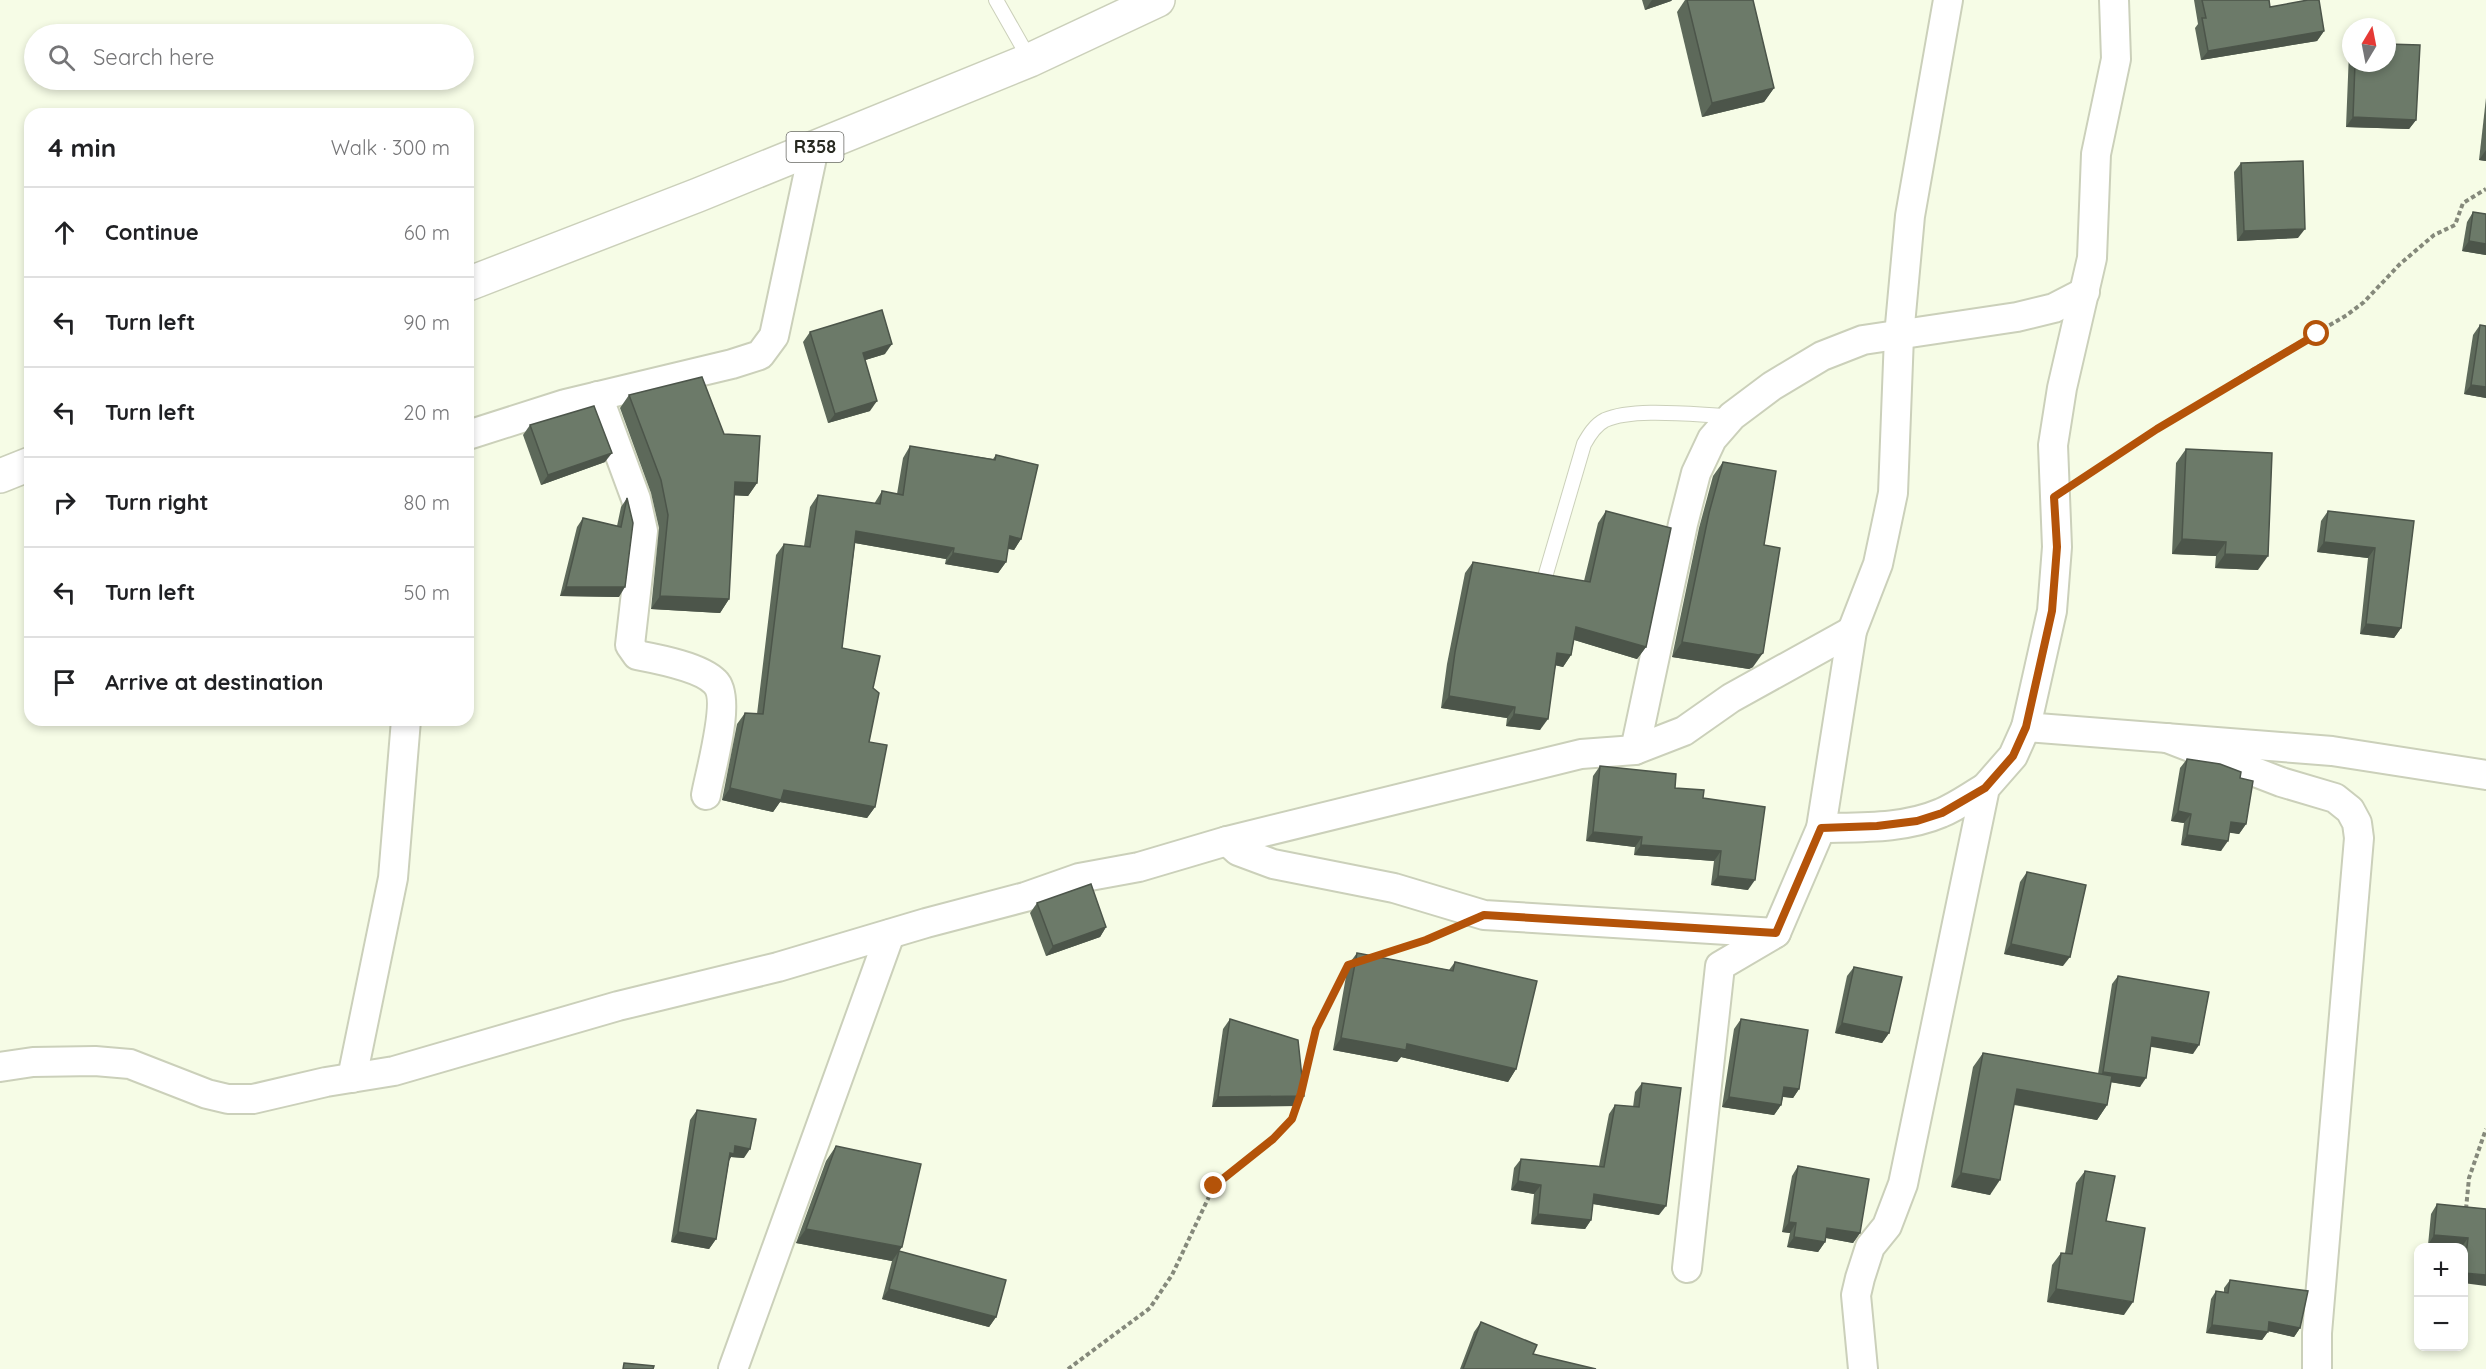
<!DOCTYPE html>
<html lang="en">
<head>
<meta charset="utf-8">
<style>
	:root { --surface:#fff; --page:#f2f2f2; --text:#202124; --muted:#757577; --line:#e0e0e0 }
	body { margin:0; font-family:Quicksand,sans-serif; background:var(--page); color:var(--text) }
	.controls { position:absolute; right:18px; bottom:18px; display:grid; overflow:hidden; border-radius:12px; box-shadow:0 3px 9px #0003 }
	.controls button { width:54px; height:54px; display:grid; place-items:center; padding:0; border:0; border-bottom:2px solid var(--line); background:var(--surface); color:var(--text); font:30px sans-serif }
	.compass { position:absolute; left:2342px; top:18px; width:54px; height:54px; border-radius:50%; background:var(--surface); box-shadow:0 3px 9px #0003; rotate:10deg }
	.stop { position:absolute; width:18px; height:18px; margin:-14px; border:4px solid #b45309; border-radius:50%; background:#fff }
	.stop.end { background:#b45309; border-color:#fff; box-shadow:0 2px 6px #0008 }
	.list { margin:0; padding:0; list-style:none }
	h2 { display:flex; justify-content:space-between; align-items:center; height:78px; margin:0; padding:0 24px; font-size:26px }
	h2 small { font-size:20px; font-weight:400; color:var(--muted) }
	.list li { display:grid; grid-template-columns:39px 1fr auto; gap:18px; align-items:center; box-sizing:border-box; height:90px; padding:0 24px; border-top:2px solid var(--line) }
	.list b { display:block; font-size:22px; white-space:nowrap }
	.list em { font-size:20px; font-style:normal; color:var(--muted) }
	.icon { flex:none; width:33px; height:33px; fill:none; stroke:currentColor; stroke-width:2; stroke-linecap:round; stroke-linejoin:round }
	.map { position:relative; flex:none; width:2486px; height:1369px; overflow:hidden }
	.search { position:absolute; background:var(--surface); box-shadow:0 3px 9px #0003; left:24px; top:24px; width:450px; height:66px; display:flex; align-items:center; gap:15px; box-sizing:border-box; padding:0 21px; border-radius:33px; color:var(--muted); font-size:22px }
	.panel { position:absolute; background:var(--surface); box-shadow:0 3px 9px #0003; left:24px; top:108px; width:450px; height:618px; border-radius:18px }
	.map>svg:first-child { display:block }
	.lines { fill:none; stroke-linecap:round; stroke-linejoin:round }
	.lane-casing { stroke:#cbd0ba; stroke-width:16 }
	.street-casing { stroke:#cbd0ba; stroke-width:32 }
	.primary-casing { stroke:#cbd0ba; stroke-width:36 }
	.path { stroke:#85897b; stroke-width:4; stroke-dasharray:4.5 3; stroke-linecap:butt }
	.lane { stroke:#fff; stroke-width:14 }
	.street { stroke:#fff; stroke-width:28 }
	.primary { stroke:#fff; stroke-width:33 }
	.wall { fill:#5d695a }
	.shaded-wall { fill:#4c554a }
	.building { fill:#6c7a69; stroke:#4c554a; stroke-width:1.5 }
	.route { stroke:#b45309; stroke-width:8 }
	.labels { text-anchor:middle; stroke-width:4.5; stroke-linejoin:round; paint-order:stroke }
	.shield { fill:#fff; stroke:#686964; stroke-width:1.5 }
	.shield-label { font-size:18px; font-weight:bold; fill:#272921 }
</style>
</head>
<body>
<div class="map">
<svg width="2486" height="1369" viewBox="0 0 2486 1369">
	<rect width="100%" height="100%" fill="#f6fce6"/>
	<g class="lines">
		<g class="lane-casing">
			<g id="lane">
				<polyline points="996,0 1030,60"/>
				<path d="M1545,577L1584,444C1589,435 1595,425 1605,420C1634,407 1696,415 1730,416"/>
			</g>
		</g>
		<g class="street-casing">
			<g id="street">
				<path d="M598,396L636,499L643,531L630,645L637,655C658,659 701,667 715,682C732,698 710,772 706,795"/>
				<polyline points="468,435 565,404 732,364 760,355 774,336 814,148"/>
				<polyline points="2026,727 2332,751 2486,775"/>
				<polyline points="2167,738 2281,782 2335,798 2350,810 2357,823 2359,838 2317,1333 2317,1369"/>
				<polyline points="1635,750 1683,524 1696,473 1712,439 1732,416 1772,386 1822,356 1863,340 2017,317 2054,308 2085,292"/>
				<path d="M1821,828C1861,827 1904,829 1941,813C1956,807 1971,796 1985,788"/>
				<polyline points="1227,841 1238,851 1273,864 1394,888 1484,915 1776,933"/>
				<polyline points="0,1067 33,1062 95,1061 130,1064 207,1094 228,1099 253,1099 326,1082 394,1071 618,1006 778,967 926,923 1025,897 1079,878 1139,867 1227,841 1581,754 1635,750 1684,731 1731,698 1852,631"/>
				<polyline points="352,1078 393,878 406,720"/>
				<polyline points="1687,1268 1720,966 1776,933 1821,828 1852,631 1878,564 1893,493 1899,336 1910,216 1948,0"/>
				<polyline points="733,1369 890,934"/>
				<polyline points="1863,1369 1856,1295 1860,1278 1870,1247 1887,1226 1903,1184 1985,788 2013,756 2026,727 2052,611 2057,547 2053,445 2062,388 2092,258 2096,154 2116,59 2114,0"/>
			</g>
		</g>
		<g class="primary-casing">
			<g id="primary">
				<polyline points="468,284 698,195 1030,60 1158,0"/>
				<polyline points="0,476 30,464"/>
			</g>
		</g>
		<g class="path">
			<polyline points="2087,475 2249,372 2347,315 2364,302 2400,264 2434,235 2455,225 2463,203 2486,189"/>
			<polyline points="1371,958 1435,936"/>
			<polyline points="1302,1088 1316,1029 1348,965 1353,964"/>
			<polyline points="2466,1209 2469,1178 2486,1129"/>
			<polyline points="1068,1369 1150,1308 1172,1275 1214,1186 1273,1139 1291,1118 1297,1104"/>
		</g>
		<use href="#lane" class="lane"/>
		<use href="#street" class="street"/>
		<use href="#primary" class="primary"/>
	</g>
	<g class="wall">
		<polygon points="1642,0 1672,0 1671,1 1645,10"/>
		<polygon points="1685,0 1753,0 1774,88 1764,102 1702,117 1677,12"/>
		<polygon points="2194,0 2269,0 2270,7 2324,31 2317,41 2201,60 2195,28 2198,24"/>
		<polygon points="2351,50 2351,63 2387,63 2416,120 2409,129 2346,127 2349,52"/>
		<polygon points="2486,98 2486,161 2479,160"/>
		<polygon points="2241,163 2298,238 2237,241 2234,172"/>
		<polygon points="2473,212 2486,214 2486,255 2462,251 2467,222"/>
		<polygon points="2480,325 2486,398 2464,394 2473,335"/>
		<polygon points="810,332 885,354 865,360 870,411 828,423 803,342"/>
		<polygon points="629,395 724,434 757,483 748,496 734,495 729,599 720,613 651,609 659,528 651,493 620,408"/>
		<polygon points="530,425 605,462 541,485 523,435"/>
		<polygon points="910,446 993,459 996,455 1021,539 1014,550 1008,549 1006,562 998,573 945,564 946,559 855,543 842,648 873,688 869,742 875,807 867,818 780,802 773,812 722,800 737,724 745,713 757,714 776,555 784,544 804,546 810,507 818,495 874,504 882,491 897,494 903,458"/>
		<polygon points="2186,449 2258,570 2215,568 2216,556 2172,554 2176,463"/>
		<polygon points="1723,462 1764,545 1753,667 1749,669 1672,657 1699,528 1713,476"/>
		<polygon points="627,498 619,597 560,596 577,527 583,518 617,526 621,507"/>
		<polygon points="1606,511 1646,647 1637,659 1574,640 1571,655 1563,667 1556,665 1540,730 1506,726 1507,718 1441,708 1447,664 1465,573 1473,562 1584,581 1598,523"/>
		<polygon points="2328,511 2414,521 2401,628 2394,638 2360,634 2368,558 2317,552 2321,521"/>
		<polygon points="2187,759 2240,778 2246,824 2239,834 2229,832 2221,851 2181,845 2184,823 2171,821 2180,768"/>
		<polygon points="1600,766 1675,788 1703,798 1748,890 1711,885 1714,861 1634,855 1635,847 1586,841 1593,776"/>
		<polygon points="2027,872 2063,966 2004,954 2020,882"/>
		<polygon points="1037,903 1106,927 1100,937 1046,956 1030,913"/>
		<polygon points="1357,953 1449,970 1455,962 1516,1069 1508,1082 1401,1057 1397,1062 1333,1050 1348,965"/>
		<polygon points="1854,967 1889,1033 1882,1043 1835,1033 1847,976"/>
		<polygon points="2118,976 2193,1054 2151,1046 2140,1087 2111,1082 2107,1105 2097,1120 2014,1105 1990,1195 1951,1187 1973,1067 1983,1053 2098,1074 2112,984"/>
		<polygon points="1230,1019 1304,1096 1297,1106 1212,1107 1223,1029"/>
		<polygon points="1741,1019 1799,1089 1793,1098 1783,1097 1781,1105 1774,1115 1722,1107 1734,1029"/>
		<polygon points="1642,1083 1659,1215 1593,1204 1591,1220 1585,1229 1531,1224 1534,1194 1511,1190 1514,1168 1521,1159 1599,1166 1609,1114 1615,1105 1633,1107 1635,1092"/>
		<polygon points="697,1110 744,1158 731,1157 729,1161 716,1239 709,1249 671,1242 690,1120"/>
		<polygon points="836,1146 902,1247 899,1251 996,1317 989,1327 882,1299 892,1261 796,1243 826,1161"/>
		<polygon points="1798,1166 1860,1233 1853,1243 1826,1238 1825,1242 1818,1252 1787,1247 1790,1233 1782,1232 1792,1176"/>
		<polygon points="2085,1171 2106,1221 2124,1315 2047,1302 2052,1265 2061,1253 2065,1253 2076,1183"/>
		<polygon points="2437,1204 2486,1209 2463,1283 2463,1248 2428,1245 2431,1214"/>
		<polygon points="2230,1280 2300,1328 2294,1337 2268,1331 2262,1340 2206,1333 2211,1299 2216,1291 2224,1292 2224,1288"/>
		<polygon points="1481,1322 1533,1354 1596,1369 1460,1369 1474,1332"/>
	</g>
	<g class="shaded-wall">
		<polygon points="1652,0 1672,0 1671,1 1645,10"/>
		<polygon points="2324,31 2317,41 2201,60 2208,51"/>
		<polygon points="1774,88 1764,102 1702,117 1712,103"/>
		<polygon points="2353,117 2416,120 2409,129 2346,127"/>
		<polygon points="2486,150 2486,161 2479,160"/>
		<polygon points="2305,229 2298,238 2237,241 2244,231"/>
		<polygon points="2469,241 2486,244 2486,255 2462,251"/>
		<polygon points="892,344 885,354 856,363 863,353"/>
		<polygon points="2471,385 2486,387 2486,398 2464,394"/>
		<polygon points="877,401 870,411 828,423 835,414"/>
		<polygon points="612,453 605,462 541,485 548,475"/>
		<polygon points="735,482 757,483 748,496 726,495"/>
		<polygon points="856,531 954,548 946,559 849,542"/>
		<polygon points="1010,536 1021,539 1014,550 1002,547"/>
		<polygon points="2182,539 2226,542 2216,556 2172,554"/>
		<polygon points="2324,542 2375,548 2368,558 2317,552"/>
		<polygon points="953,553 1006,562 998,573 945,564"/>
		<polygon points="2225,554 2268,556 2258,570 2215,568"/>
		<polygon points="566,587 625,587 619,597 560,596"/>
		<polygon points="660,596 729,599 720,613 651,609"/>
		<polygon points="2366,624 2401,628 2394,638 2360,634"/>
		<polygon points="1576,627 1646,647 1637,659 1568,638"/>
		<polygon points="1682,642 1763,653 1753,667 1749,669 1672,657"/>
		<polygon points="1557,653 1571,655 1563,667 1549,664"/>
		<polygon points="1449,696 1515,707 1507,718 1441,708"/>
		<polygon points="1514,714 1548,719 1540,730 1506,726"/>
		<polygon points="730,788 784,790 875,807 867,818 780,802 773,812 722,800"/>
		<polygon points="2178,811 2191,814 2184,823 2171,821"/>
		<polygon points="2231,822 2246,824 2239,834 2224,832"/>
		<polygon points="1593,832 1642,837 1635,847 1586,841"/>
		<polygon points="2187,835 2228,841 2221,851 2181,845"/>
		<polygon points="1641,845 1721,851 1714,861 1634,855"/>
		<polygon points="1718,876 1755,880 1748,890 1711,885"/>
		<polygon points="1106,927 1100,937 1046,956 1053,946"/>
		<polygon points="2011,944 2070,957 2063,966 2004,954"/>
		<polygon points="1842,1023 1889,1033 1882,1043 1835,1033"/>
		<polygon points="2152,1037 2199,1045 2193,1054 2146,1046"/>
		<polygon points="1341,1038 1407,1044 1516,1069 1508,1082 1401,1057 1397,1062 1333,1050"/>
		<polygon points="2103,1072 2146,1078 2140,1087 2097,1080"/>
		<polygon points="1784,1087 1799,1089 1793,1098 1778,1096"/>
		<polygon points="2017,1089 2107,1105 2097,1120 2007,1103"/>
		<polygon points="1304,1096 1297,1106 1212,1107 1218,1097"/>
		<polygon points="1729,1097 1781,1105 1774,1115 1722,1107"/>
		<polygon points="735,1146 750,1149 744,1158 731,1157 727,1163 723,1163"/>
		<polygon points="1961,1173 2000,1180 1990,1195 1951,1187"/>
		<polygon points="1518,1181 1541,1185 1534,1194 1511,1190"/>
		<polygon points="1594,1194 1666,1206 1659,1215 1587,1203"/>
		<polygon points="1538,1214 1591,1220 1585,1229 1531,1224"/>
		<polygon points="1789,1222 1796,1223 1790,1233 1782,1232"/>
		<polygon points="1827,1228 1860,1233 1853,1243 1821,1237"/>
		<polygon points="806,1229 902,1247 892,1261 796,1243"/>
		<polygon points="678,1232 716,1239 709,1249 671,1242"/>
		<polygon points="2434,1235 2468,1238 2461,1248 2428,1245"/>
		<polygon points="1794,1237 1825,1242 1818,1252 1787,1247"/>
		<polygon points="2463,1273 2486,1275 2486,1286 2463,1283"/>
		<polygon points="889,1289 996,1317 989,1327 882,1299"/>
		<polygon points="2056,1289 2133,1302 2124,1315 2047,1302"/>
		<polygon points="2269,1322 2300,1328 2294,1337 2263,1330"/>
		<polygon points="2212,1325 2268,1332 2262,1340 2206,1333"/>
	</g>
	<g class="building">
		<polygon points="1687,0 1753,0 1774,88 1712,103"/>
		<polygon points="2202,0 2269,0 2270,7 2308,0 2319,0 2324,31 2208,51 2202,18 2206,18"/>
		<polygon points="2387,44 2420,45 2416,120 2353,117 2355,63 2387,63"/>
		<polygon points="2303,161 2305,229 2244,231 2241,163"/>
		<polygon points="2473,212 2486,214 2486,244 2469,241"/>
		<polygon points="882,310 892,344 863,353 877,401 835,414 810,332"/>
		<polygon points="2480,325 2486,326 2486,387 2471,385"/>
		<polygon points="702,377 724,434 760,436 757,483 735,482 729,599 660,596 668,515 661,480 629,395"/>
		<polygon points="594,406 612,453 548,475 530,425"/>
		<polygon points="910,446 995,460 996,455 1038,465 1021,539 1010,536 1006,562 953,553 954,548 856,531 842,648 880,656 873,688 879,693 869,742 887,745 875,807 784,790 781,800 730,788 745,713 763,714 784,544 810,547 818,495 880,504 882,491 903,495"/>
		<polygon points="2186,449 2272,453 2268,556 2225,554 2226,542 2182,539"/>
		<polygon points="1723,462 1776,471 1764,545 1780,548 1763,653 1759,655 1682,642 1709,513"/>
		<polygon points="627,498 633,523 625,587 566,587 583,518 621,527"/>
		<polygon points="1606,511 1671,528 1646,647 1576,627 1571,655 1557,653 1548,719 1514,714 1515,707 1449,696 1455,652 1473,562 1590,582"/>
		<polygon points="2328,511 2414,521 2401,628 2366,624 2375,548 2324,542"/>
		<polygon points="2187,759 2220,764 2241,772 2240,778 2253,781 2246,824 2231,822 2228,841 2187,835 2191,814 2178,811"/>
		<polygon points="1600,766 1676,774 1675,788 1704,790 1703,798 1765,807 1755,880 1718,876 1721,851 1641,845 1642,837 1593,832"/>
		<polygon points="2027,872 2086,885 2070,957 2011,944"/>
		<polygon points="1091,884 1106,927 1053,946 1037,903"/>
		<polygon points="1357,953 1453,971 1455,962 1537,981 1516,1069 1407,1044 1406,1050 1341,1038"/>
		<polygon points="1854,967 1902,977 1889,1033 1842,1023"/>
		<polygon points="2118,976 2209,992 2199,1045 2152,1037 2146,1078 2103,1072"/>
		<polygon points="1230,1019 1298,1040 1304,1096 1218,1097"/>
		<polygon points="1741,1019 1808,1030 1799,1089 1784,1087 1781,1105 1729,1097"/>
		<polygon points="1983,1053 2112,1076 2107,1105 2017,1089 2000,1180 1961,1173"/>
		<polygon points="1642,1083 1681,1088 1666,1206 1594,1194 1591,1220 1538,1214 1541,1185 1518,1181 1521,1159 1604,1167 1615,1105 1639,1107"/>
		<polygon points="697,1110 756,1119 750,1149 735,1146 734,1154 730,1153 716,1239 678,1232"/>
		<polygon points="836,1146 921,1164 902,1247 806,1229"/>
		<polygon points="1798,1166 1869,1179 1860,1233 1827,1228 1825,1242 1794,1237 1796,1223 1789,1222"/>
		<polygon points="2085,1171 2115,1176 2106,1221 2145,1228 2133,1302 2056,1289 2061,1253 2072,1254"/>
		<polygon points="2437,1204 2486,1209 2486,1275 2464,1273 2468,1238 2434,1235"/>
		<polygon points="899,1251 1006,1280 996,1317 889,1289"/>
		<polygon points="2230,1280 2308,1291 2300,1328 2269,1322 2268,1332 2212,1325 2216,1291 2228,1293"/>
		<polygon points="1481,1322 1537,1345 1533,1354 1596,1369 1463,1369"/>
		<polygon points="624,1363 654,1366 653,1369 623,1369"/>
	</g>
	<g class="lines">
		<polyline class="route" points="1214,1186 1273,1139 1292,1119 1301,1093 1316,1029 1348,965 1426,940 1484,915 1776,933 1821,828 1877,826 1917,821 1942,813 1985,788 2013,756 2026,727 2052,611 2057,547 2054,497 2157,429 2317,334"/>
	</g>
	<g class="labels">
		<rect class="shield" x="786.5" y="132" width="57" height="30" rx="4.5"/>
		<g class="shield-label">
			<text x="815" y="153">R358</text>
		</g>
	</g>
</svg>
<div class="controls">
<button>+</button>
<button>−</button>
</div>
<svg class="compass" viewBox="-18 -18 36 36"><path d="M0-13l5 13h-10z" fill="#e53935"/><path d="M0 13l5-13h-10z" fill="#757577"/></svg>
<div class="stop" style="left:2317px;top:334px"></div>
<div class="stop end" style="left:1214px;top:1186px"></div>
<div class="search"><svg class="icon" aria-label="search" viewBox="0 0 24 24"><circle cx="10" cy="10" r="6"/><path d="M15 15l6 6"/></svg>Search here</div>
<section class="panel">
<h2>4 min<small>Walk · 300 m</small></h2>
<ul class="list">
<li><svg class="icon" aria-label="ahead" viewBox="0 0 24 24"><path d="M12 20V5M6 11l6-6 6 6"/></svg><div><b>Continue</b></div><em>60 m</em></li>
<li><svg class="icon" aria-label="left" viewBox="0 0 24 24"><path d="M17 20v-9H6M10 6l-5 5 5 5"/></svg><div><b>Turn left</b></div><em>90 m</em></li>
<li><svg class="icon" aria-label="left" viewBox="0 0 24 24"><path d="M17 20v-9H6M10 6l-5 5 5 5"/></svg><div><b>Turn left</b></div><em>20 m</em></li>
<li><svg class="icon" aria-label="right" viewBox="0 0 24 24"><path d="M7 20v-9h11M14 6l5 5-5 5"/></svg><div><b>Turn right</b></div><em>80 m</em></li>
<li><svg class="icon" aria-label="left" viewBox="0 0 24 24"><path d="M17 20v-9H6M10 6l-5 5 5 5"/></svg><div><b>Turn left</b></div><em>50 m</em></li>
<li><svg class="icon" aria-label="arrive" viewBox="0 0 24 24"><path d="M6 21V4h12l-3 4 3 4H6"/></svg><div><b>Arrive at destination</b></div></li>
</ul>
</section>
</div>
</body>
</html>
